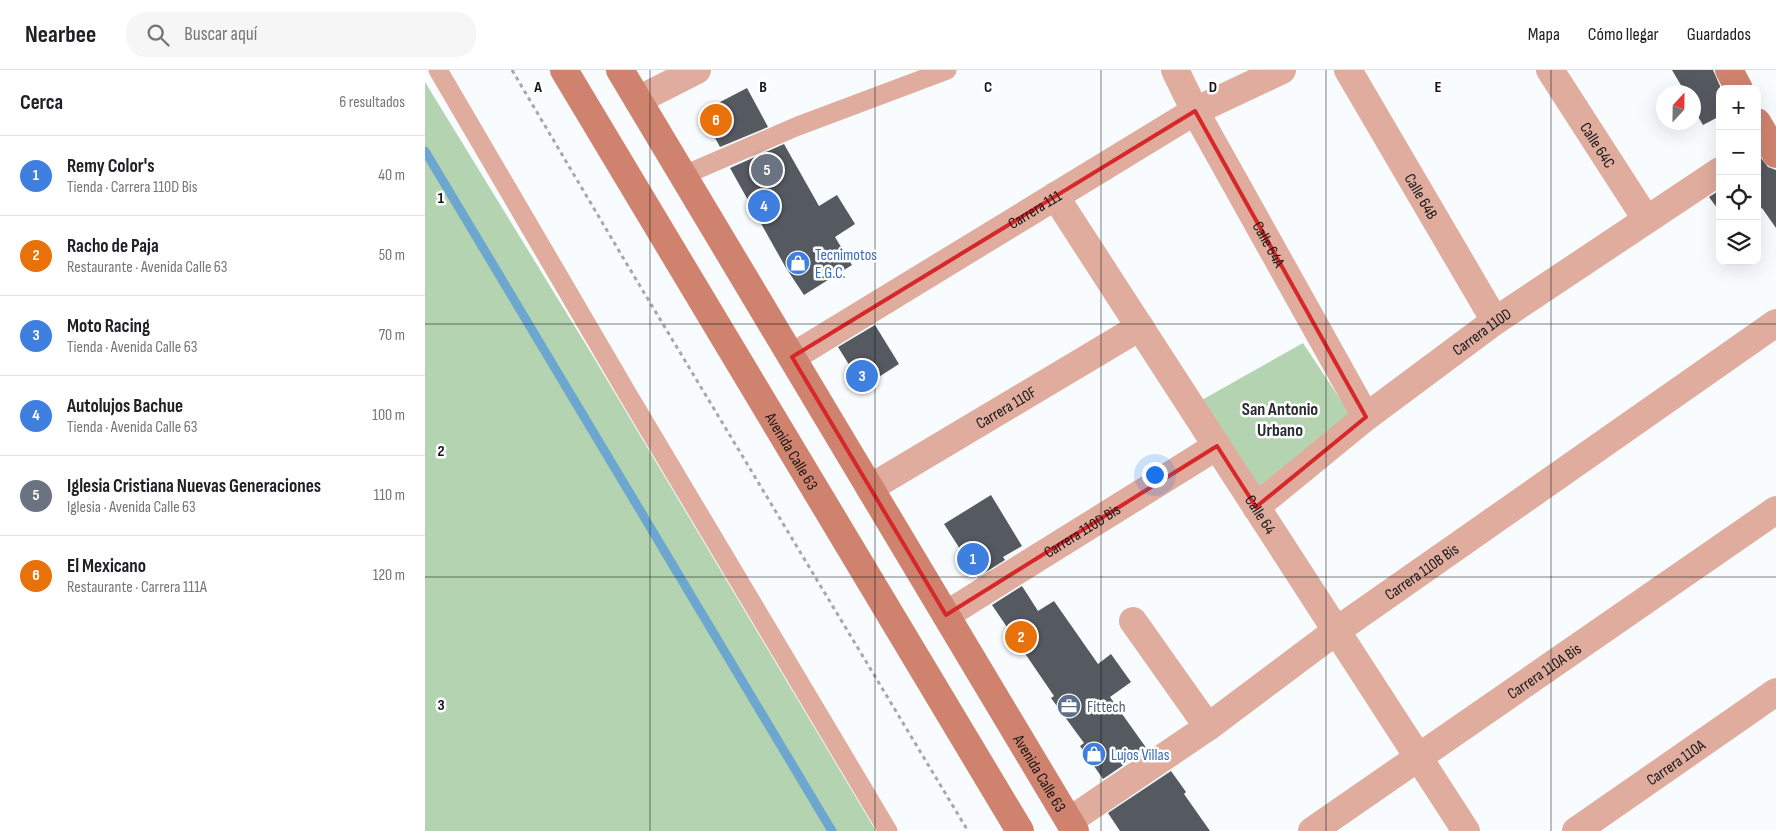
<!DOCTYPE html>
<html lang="es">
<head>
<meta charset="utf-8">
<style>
	:root { --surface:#fff; --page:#f6f6f6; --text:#202124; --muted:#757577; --line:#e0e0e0; --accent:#db2777 }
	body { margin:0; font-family:"Sofia Sans Condensed",sans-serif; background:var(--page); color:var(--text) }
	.controls { position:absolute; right:15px; top:15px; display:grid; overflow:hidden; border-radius:10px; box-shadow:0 5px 20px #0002 }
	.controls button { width:45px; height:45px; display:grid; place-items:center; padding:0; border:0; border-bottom:1px solid var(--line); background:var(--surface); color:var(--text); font:25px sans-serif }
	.compass { position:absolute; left:1231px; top:15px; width:45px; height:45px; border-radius:50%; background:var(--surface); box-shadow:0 5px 20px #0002; rotate:22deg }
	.you { position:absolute; left:729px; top:404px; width:18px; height:18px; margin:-12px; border:4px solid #fff; border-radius:50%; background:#1a73e8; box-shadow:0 0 0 8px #1a73e833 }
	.badge { display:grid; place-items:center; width:32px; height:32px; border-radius:50%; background:var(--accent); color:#fff; font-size:16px; font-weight:700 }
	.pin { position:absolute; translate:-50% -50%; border:2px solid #fff; box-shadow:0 1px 5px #0006 }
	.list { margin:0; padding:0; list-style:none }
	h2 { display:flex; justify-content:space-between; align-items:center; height:65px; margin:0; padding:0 20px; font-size:21px }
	h2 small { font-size:16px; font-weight:400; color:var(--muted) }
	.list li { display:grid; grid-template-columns:32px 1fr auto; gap:15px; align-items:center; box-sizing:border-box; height:80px; padding:0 20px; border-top:1px solid var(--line) }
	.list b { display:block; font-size:19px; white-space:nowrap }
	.list p { margin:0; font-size:16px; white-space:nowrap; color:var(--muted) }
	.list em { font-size:16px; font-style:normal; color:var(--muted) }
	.icon { flex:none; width:28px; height:28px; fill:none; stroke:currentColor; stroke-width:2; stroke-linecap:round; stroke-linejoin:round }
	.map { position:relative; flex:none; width:1351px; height:761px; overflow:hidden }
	header { display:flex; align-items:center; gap:30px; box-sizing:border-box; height:70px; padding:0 25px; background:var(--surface); border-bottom:1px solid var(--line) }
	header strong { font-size:24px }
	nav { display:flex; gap:28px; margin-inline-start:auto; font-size:18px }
	.search { width:350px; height:45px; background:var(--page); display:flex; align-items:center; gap:12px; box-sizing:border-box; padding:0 18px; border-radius:20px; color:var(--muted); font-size:19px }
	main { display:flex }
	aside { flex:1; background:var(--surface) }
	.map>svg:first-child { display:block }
	.green { fill:#b4d4b1 }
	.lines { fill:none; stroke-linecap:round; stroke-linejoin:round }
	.stream { stroke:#6da7d0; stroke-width:9 }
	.building { fill:#555960 }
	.path { stroke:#a6a8ab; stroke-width:3; stroke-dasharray:4 4; stroke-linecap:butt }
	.lane { stroke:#e0ac9d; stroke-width:19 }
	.street { stroke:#e0ac9d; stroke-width:28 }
	.secondary { stroke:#cf836e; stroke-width:28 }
	.marked { fill:none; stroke:#d62828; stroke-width:4; stroke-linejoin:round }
	.grid { fill:none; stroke:#141618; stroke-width:1; stroke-opacity:0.55 }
	.labels { text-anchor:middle; stroke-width:5; stroke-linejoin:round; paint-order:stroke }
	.street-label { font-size:16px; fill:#141618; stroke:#fff }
	.shop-label { font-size:16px; fill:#366cbe; stroke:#fff; text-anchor:start }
	.service-label { font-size:16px; fill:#4e5e75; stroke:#fff; text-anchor:start }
	.neighbourhood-label { font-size:18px; font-weight:bold; fill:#282c32; stroke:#fff }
	.grid-label { font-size:16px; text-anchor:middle; font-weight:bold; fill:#141618; stroke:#fff; stroke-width:5; stroke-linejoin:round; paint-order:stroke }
</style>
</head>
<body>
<header>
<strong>Nearbee</strong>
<div class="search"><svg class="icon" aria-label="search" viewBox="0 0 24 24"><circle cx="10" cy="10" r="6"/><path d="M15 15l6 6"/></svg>Buscar aquí</div>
<nav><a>Mapa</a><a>Cómo llegar</a><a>Guardados</a></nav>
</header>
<main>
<aside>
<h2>Cerca<small>6 resultados</small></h2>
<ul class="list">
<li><span class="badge" style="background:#3f7fe0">1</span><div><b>Remy Color's</b><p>Tienda · Carrera 110D Bis</p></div><em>40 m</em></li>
<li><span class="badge" style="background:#e8710a">2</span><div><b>Racho de Paja</b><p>Restaurante · Avenida Calle 63</p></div><em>50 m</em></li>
<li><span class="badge" style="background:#3f7fe0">3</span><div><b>Moto Racing</b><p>Tienda · Avenida Calle 63</p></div><em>70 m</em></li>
<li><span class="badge" style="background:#3f7fe0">4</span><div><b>Autolujos Bachue</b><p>Tienda · Avenida Calle 63</p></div><em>100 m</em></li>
<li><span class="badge" style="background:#6b7280">5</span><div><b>Iglesia Cristiana Nuevas Generaciones</b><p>Iglesia · Avenida Calle 63</p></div><em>110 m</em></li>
<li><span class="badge" style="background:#e8710a">6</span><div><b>El Mexicano</b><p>Restaurante · Carrera 111A</p></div><em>120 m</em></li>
</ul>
</aside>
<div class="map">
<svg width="1351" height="761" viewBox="0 0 1351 761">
	<rect width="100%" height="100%" fill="#f9fcff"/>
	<g class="green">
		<polygon points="0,12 166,283 451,761 0,761"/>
		<polygon points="878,273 927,347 831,420 775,331"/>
	</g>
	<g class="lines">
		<polyline class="stream" points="0,81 407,761"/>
	</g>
	<g class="building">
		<polygon points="1247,0 1288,0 1295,16 1295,46 1278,55 1268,38 1268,22 1260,22"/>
		<polygon points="322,18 343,57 295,77 276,42"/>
		<polygon points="359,74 394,136 412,125 430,154 410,167 427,195 379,225 361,198 305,98"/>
		<polygon points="1333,84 1343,97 1351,100 1351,158 1337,138 1332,141"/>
		<polygon points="1295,120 1295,142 1284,127"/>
		<polygon points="450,255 474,294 438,317 413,277"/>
		<polygon points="566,425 597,476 578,487 580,490 553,507 519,454"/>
		<polygon points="597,516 613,541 629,531 673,594 686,584 706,612 685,627 722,679 678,709 655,676 659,673 626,628 629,626 567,535"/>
		<polygon points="746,701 761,722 759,724 785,761 695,761 683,743"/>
	</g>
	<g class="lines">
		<polyline class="path" points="87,0 200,191 543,761"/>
		<g class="lane">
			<polyline points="13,0 205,328 463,761"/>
			<polyline points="257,106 373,56 522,0"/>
		</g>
		<g class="street">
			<path id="s1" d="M750,0L770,41L941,347"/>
			<path id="s2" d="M923,0L1070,251"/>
			<path id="s3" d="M1125,0L1221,149"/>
			<polyline points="213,30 272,0"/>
			<path id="s4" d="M630,126L1041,761"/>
			<path id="s5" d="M367,287L770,41L857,0"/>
			<path id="s6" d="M445,418L715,257"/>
			<path id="s7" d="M831,437L941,347L1070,251L1295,101"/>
			<path id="s8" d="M521,545L792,376"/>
			<polyline points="708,551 783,657"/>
			<path id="s9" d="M644,751L783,657L911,561L1351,253"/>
			<path id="s10" d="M887,761L1351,440"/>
			<path id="s11" d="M1151,761L1351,622"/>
		</g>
		<g class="secondary">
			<path id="s12" d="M139,0L595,761"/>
			<path id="s13" d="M195,0L650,761"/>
			<polyline points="1304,0 1314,19"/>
			<polyline points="1332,52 1351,84"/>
		</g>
	</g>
	<path class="marked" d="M770,41L941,347L831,437L792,376L521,545L367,287Z"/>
	<path class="grid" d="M225,0V761M450,0V761M676,0V761M901,0V761M1126,0V761M0,254H1351M0,507H1351"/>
	<defs>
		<g id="shop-disc" transform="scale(1.25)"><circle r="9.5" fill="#3f7fe0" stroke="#fff"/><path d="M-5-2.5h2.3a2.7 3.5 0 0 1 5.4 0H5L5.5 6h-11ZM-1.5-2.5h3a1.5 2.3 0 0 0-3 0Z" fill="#fff"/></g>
		<g id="office-disc" transform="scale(1.25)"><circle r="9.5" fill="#5c6f8a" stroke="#fff"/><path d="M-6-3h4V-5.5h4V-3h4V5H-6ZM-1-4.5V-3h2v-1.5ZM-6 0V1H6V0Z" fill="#fff"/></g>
	</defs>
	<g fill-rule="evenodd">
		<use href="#shop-disc" x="373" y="193"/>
		<use href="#office-disc" x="644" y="636"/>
		<use href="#shop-disc" x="669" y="684"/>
	</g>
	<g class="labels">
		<g class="street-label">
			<text dy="6" stroke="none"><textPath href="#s3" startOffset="89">Calle 64C</textPath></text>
			<text dy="6" stroke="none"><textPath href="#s2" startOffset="146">Calle 64B</textPath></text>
			<text dy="6" stroke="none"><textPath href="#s5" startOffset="284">Carrera 111</textPath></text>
			<text dy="6" stroke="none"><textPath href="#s1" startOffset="198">Calle 64A</textPath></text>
			<text dy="6" stroke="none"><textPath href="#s7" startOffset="286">Carrera 110D</textPath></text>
			<text dy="6" stroke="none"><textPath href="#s6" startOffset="158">Carrera 110F</textPath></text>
			<text dy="6" stroke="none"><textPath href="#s12" startOffset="444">Avenida Calle 63</textPath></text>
			<text dy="6" stroke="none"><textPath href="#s4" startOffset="379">Calle 64</textPath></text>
			<text dy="6" stroke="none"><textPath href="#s8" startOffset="160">Carrera 110D Bis</textPath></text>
			<text dy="6" stroke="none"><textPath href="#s9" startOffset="432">Carrera 110B Bis</textPath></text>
			<text dy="6" stroke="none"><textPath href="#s10" startOffset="282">Carrera 110A Bis</textPath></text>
			<text dy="6" stroke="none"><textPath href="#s11" startOffset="121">Carrera 110A</textPath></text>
			<text dy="6" stroke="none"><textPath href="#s13" startOffset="819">Avenida Calle 63</textPath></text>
		</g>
		<g class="shop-label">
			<text x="390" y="190">Tecnimotos<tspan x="390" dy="18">E.G.C.</tspan></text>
			<text x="686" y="690">Lujos Villas</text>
		</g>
		<g class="service-label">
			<text x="662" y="642">Fittech</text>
		</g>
		<g class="neighbourhood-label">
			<text x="855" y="345">San Antonio<tspan x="855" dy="21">Urbano</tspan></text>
		</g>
	</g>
	<g class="grid-label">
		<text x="113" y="22">A</text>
		<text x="338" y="22">B</text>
		<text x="563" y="22">C</text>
		<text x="788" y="22">D</text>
		<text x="1013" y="22">E</text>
		<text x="16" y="133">1</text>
		<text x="16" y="386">2</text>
		<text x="16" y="640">3</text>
	</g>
</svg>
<div class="controls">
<button>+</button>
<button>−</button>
<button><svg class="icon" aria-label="locate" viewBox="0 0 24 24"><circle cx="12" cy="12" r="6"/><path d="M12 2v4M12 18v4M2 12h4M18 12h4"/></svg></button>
<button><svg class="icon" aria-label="layers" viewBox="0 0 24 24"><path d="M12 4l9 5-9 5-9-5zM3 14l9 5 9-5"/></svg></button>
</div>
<svg class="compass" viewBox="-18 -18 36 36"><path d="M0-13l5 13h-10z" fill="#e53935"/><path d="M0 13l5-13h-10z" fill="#757577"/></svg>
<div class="you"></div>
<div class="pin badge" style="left:548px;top:489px;background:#3f7fe0">1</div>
<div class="pin badge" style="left:596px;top:567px;background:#e8710a">2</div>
<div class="pin badge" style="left:437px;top:306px;background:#3f7fe0">3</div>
<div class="pin badge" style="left:339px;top:136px;background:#3f7fe0">4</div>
<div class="pin badge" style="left:342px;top:100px;background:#6b7280">5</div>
<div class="pin badge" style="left:291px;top:50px;background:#e8710a">6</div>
</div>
</main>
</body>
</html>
